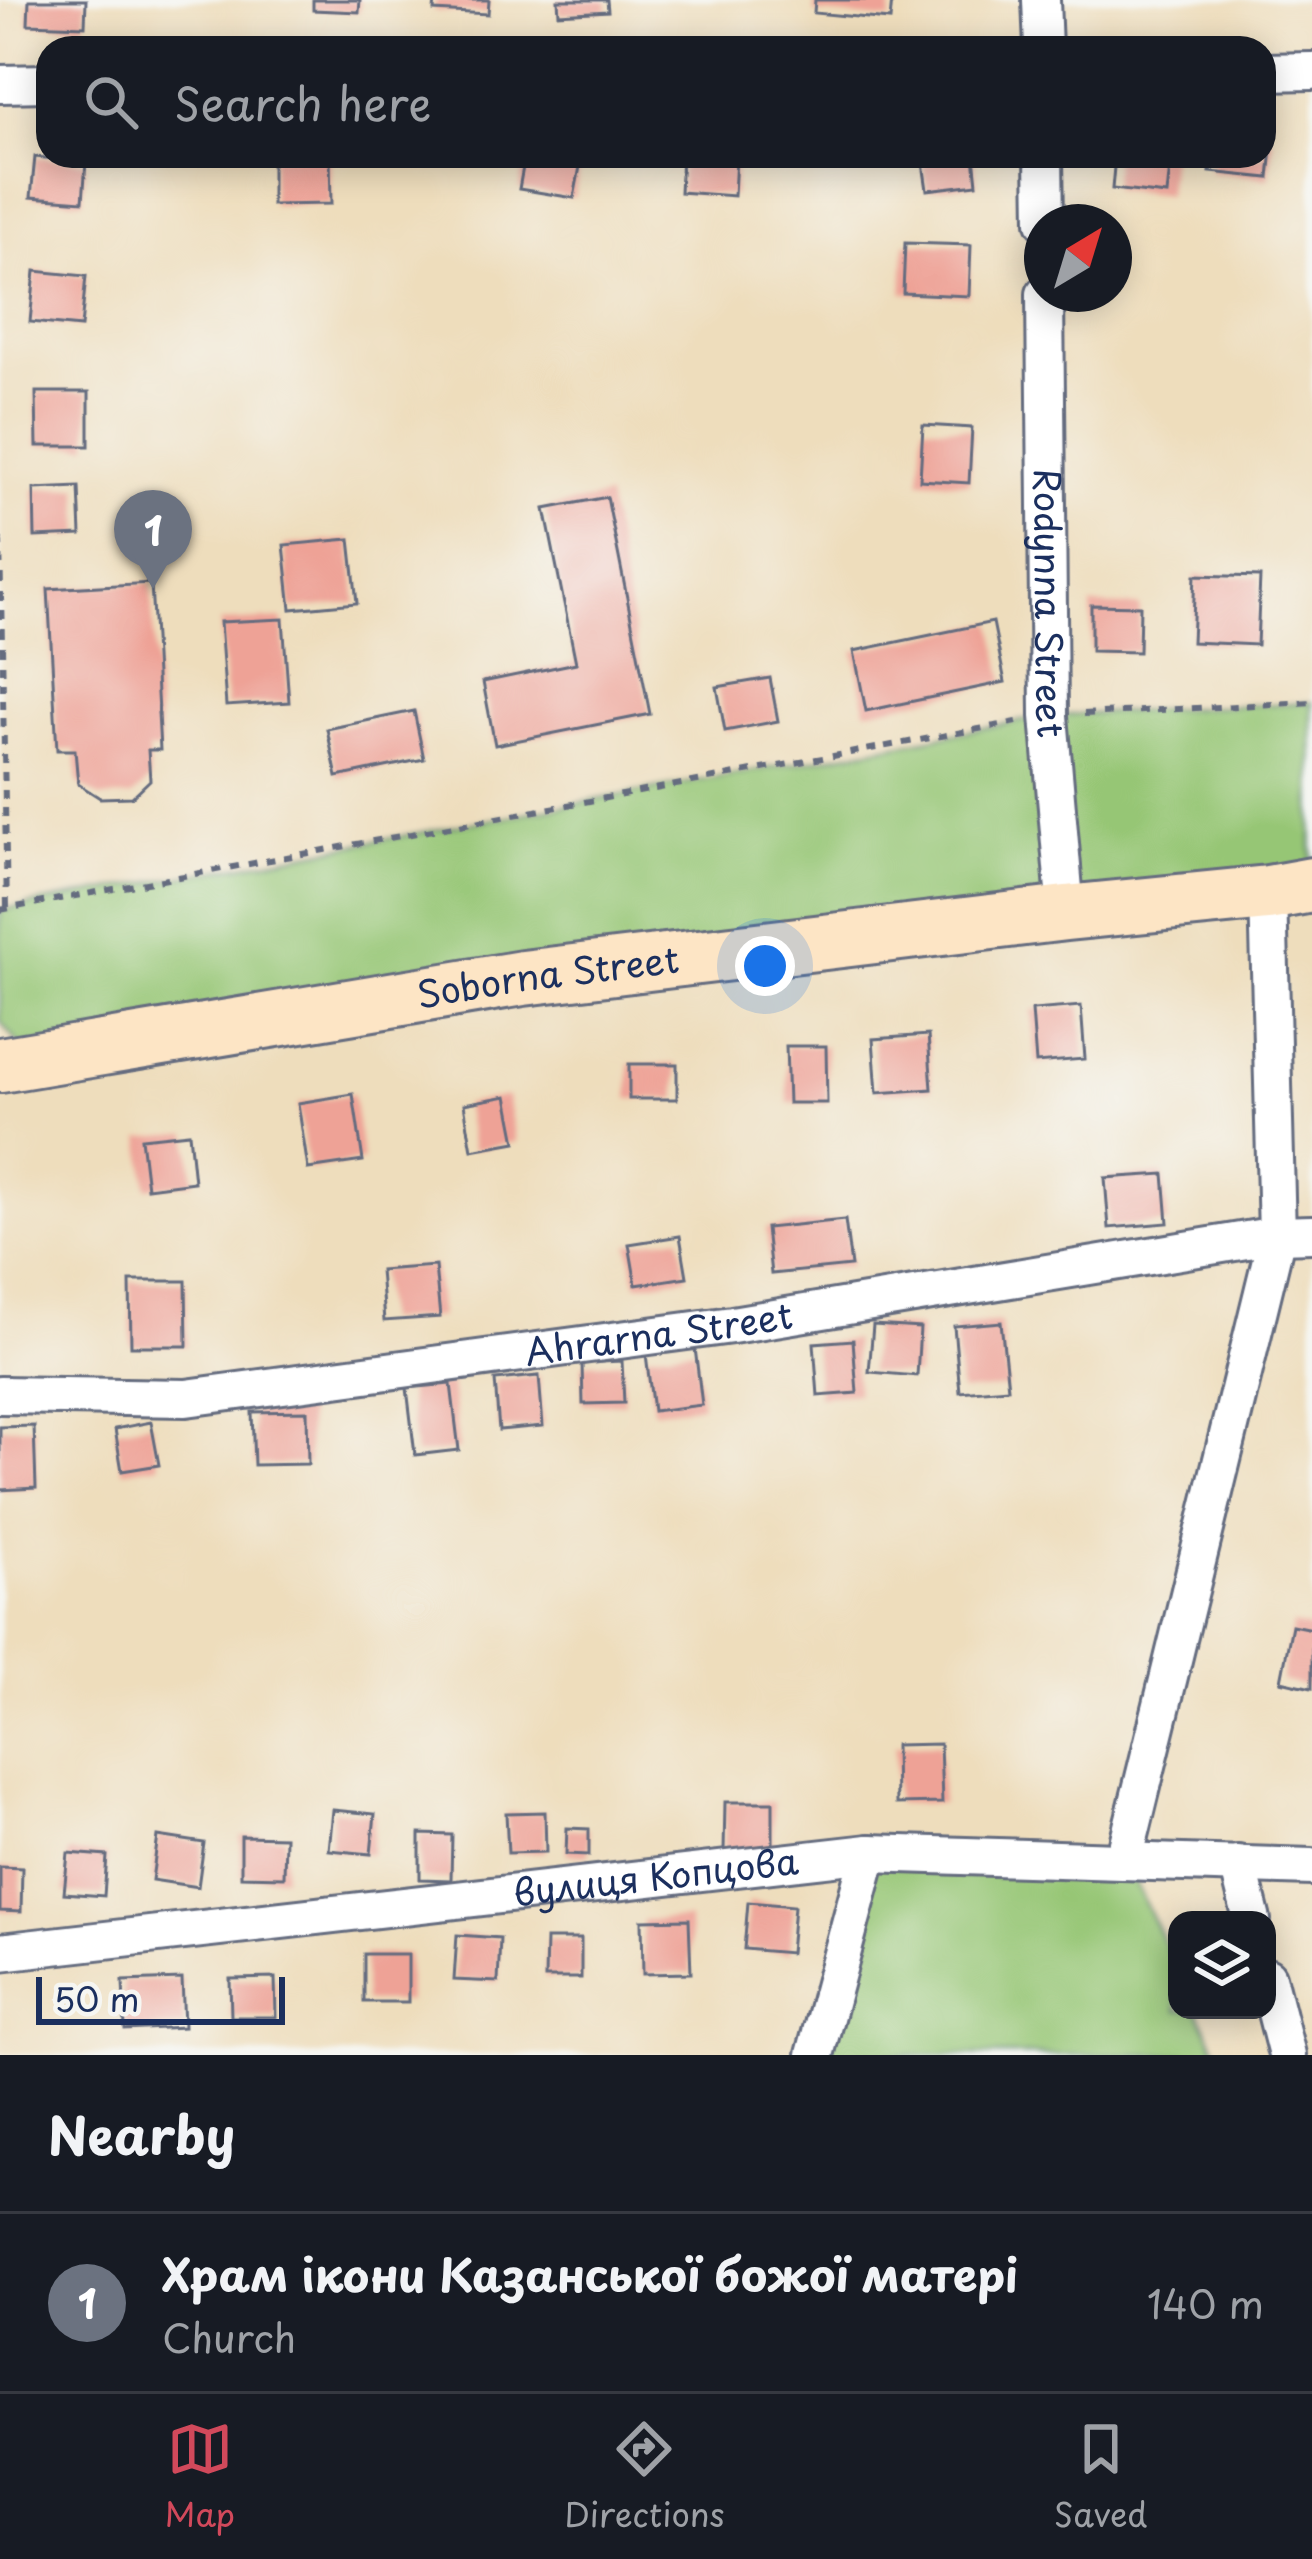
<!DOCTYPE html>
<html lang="en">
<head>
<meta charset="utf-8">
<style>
	:root { --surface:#171b24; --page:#20242c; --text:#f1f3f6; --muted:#9ea1a6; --line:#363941; --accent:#d1495b }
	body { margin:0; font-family:"Playpen Sans",sans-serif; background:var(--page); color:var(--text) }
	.controls { position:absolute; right:36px; bottom:36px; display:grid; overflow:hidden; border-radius:24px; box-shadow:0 6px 30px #0003 }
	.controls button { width:108px; height:108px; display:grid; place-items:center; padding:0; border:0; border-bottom:3px solid var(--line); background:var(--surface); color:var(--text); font:60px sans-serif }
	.compass { position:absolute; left:1024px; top:204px; width:108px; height:108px; border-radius:50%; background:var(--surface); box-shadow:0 6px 30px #0003; rotate:38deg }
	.scale { position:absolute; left:36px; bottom:30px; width:249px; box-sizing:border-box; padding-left:12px; border:6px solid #1b2f5e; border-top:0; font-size:33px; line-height:42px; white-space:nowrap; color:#1b2f5e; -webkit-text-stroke:9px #f6f6f2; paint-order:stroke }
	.you { position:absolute; left:765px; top:966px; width:42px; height:42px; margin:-30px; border:9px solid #fff; border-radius:50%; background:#1a73e8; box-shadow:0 0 0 18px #1a73e833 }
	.badge { display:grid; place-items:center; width:78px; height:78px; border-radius:50%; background:var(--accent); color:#fff; font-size:39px; font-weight:700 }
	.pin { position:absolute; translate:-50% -99px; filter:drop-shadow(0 3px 6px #0008) }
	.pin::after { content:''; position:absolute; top:63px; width:42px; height:36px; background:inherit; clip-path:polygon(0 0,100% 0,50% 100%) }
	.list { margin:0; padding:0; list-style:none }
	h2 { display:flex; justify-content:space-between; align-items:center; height:156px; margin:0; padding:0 48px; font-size:51px }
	h2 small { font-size:39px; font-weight:400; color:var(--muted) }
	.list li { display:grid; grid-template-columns:78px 1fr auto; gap:36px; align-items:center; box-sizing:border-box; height:180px; padding:0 48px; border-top:3px solid var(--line) }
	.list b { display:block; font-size:45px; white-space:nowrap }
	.list p { margin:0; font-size:39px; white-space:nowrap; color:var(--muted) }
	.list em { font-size:39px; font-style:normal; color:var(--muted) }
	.icon { flex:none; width:66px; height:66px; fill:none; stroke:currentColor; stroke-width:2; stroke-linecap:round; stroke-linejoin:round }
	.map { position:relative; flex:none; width:1312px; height:2055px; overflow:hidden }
	.search { position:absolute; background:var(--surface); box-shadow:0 6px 30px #0003; left:36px; right:36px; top:36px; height:132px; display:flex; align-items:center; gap:30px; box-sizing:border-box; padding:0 42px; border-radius:36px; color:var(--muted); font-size:45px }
	.sheet { height:336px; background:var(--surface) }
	nav { display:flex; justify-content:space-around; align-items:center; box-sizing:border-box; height:168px; border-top:3px solid var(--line); background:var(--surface); font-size:33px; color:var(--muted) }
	nav a { display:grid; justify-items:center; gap:6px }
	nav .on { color:var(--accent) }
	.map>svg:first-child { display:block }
	.green { fill:#96c675; stroke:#587a6a; stroke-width:3 }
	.building { fill:#eea296 }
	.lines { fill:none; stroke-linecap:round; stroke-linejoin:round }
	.street-casing { stroke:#656c7f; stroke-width:42 }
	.secondary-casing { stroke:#656c7f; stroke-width:60 }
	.path { stroke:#656c7f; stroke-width:6; stroke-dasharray:9 9; stroke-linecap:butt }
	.street { stroke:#fff; stroke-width:36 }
	.secondary { stroke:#fde5c5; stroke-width:54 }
	.labels { text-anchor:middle; stroke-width:9; stroke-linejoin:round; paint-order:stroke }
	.street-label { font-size:36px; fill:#1b2f5e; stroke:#f6f6f2 }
</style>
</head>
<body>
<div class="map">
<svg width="1312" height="2055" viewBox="0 0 1312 2055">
	<rect width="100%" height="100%" fill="#f6f6f2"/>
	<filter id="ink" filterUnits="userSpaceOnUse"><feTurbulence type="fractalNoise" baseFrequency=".00833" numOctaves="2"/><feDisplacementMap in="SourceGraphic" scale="24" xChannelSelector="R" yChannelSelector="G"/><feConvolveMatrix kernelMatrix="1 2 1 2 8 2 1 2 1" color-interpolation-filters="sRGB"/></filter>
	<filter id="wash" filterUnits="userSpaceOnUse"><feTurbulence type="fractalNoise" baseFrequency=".004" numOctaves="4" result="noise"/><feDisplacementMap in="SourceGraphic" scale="48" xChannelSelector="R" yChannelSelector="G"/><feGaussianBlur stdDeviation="2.7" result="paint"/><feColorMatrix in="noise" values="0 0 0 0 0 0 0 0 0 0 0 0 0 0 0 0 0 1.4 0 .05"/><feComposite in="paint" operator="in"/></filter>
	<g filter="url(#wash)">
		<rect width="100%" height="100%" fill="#eeddbc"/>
		<g class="green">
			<polygon points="1312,702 1312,885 23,1049 0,1021 0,911 7,909 1049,716"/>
			<polygon points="869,1853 1124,1860 1177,1969 1177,2010 1197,2010 1219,2055 815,2055"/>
		</g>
		<g id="blocks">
			<g class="building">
				<polygon points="29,0 86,0 85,26 28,24"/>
				<polygon points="313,0 360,0 359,12 313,10"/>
				<polygon points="435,0 489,0 488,14 434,11"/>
				<polygon points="558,0 607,0 608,11 559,14"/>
				<polygon points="815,0 892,0 890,20 814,13"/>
				<polygon points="1264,138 1273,139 1269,178 1210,172 1212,156 1264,156"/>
				<polygon points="272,156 330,156 331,204 272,205"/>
				<polygon points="525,156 582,156 574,198 519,189"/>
				<polygon points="682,156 736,156 734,196 680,192"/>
				<polygon points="922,156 974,156 977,184 927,190"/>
				<polygon points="1115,156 1171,156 1167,195 1112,189"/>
				<polygon points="35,157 86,162 83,201 31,197"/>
				<polygon points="905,243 971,245 969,296 903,293"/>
				<polygon points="35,271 86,276 81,327 30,322"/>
				<polygon points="36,392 89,392 89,446 37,446"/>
				<polygon points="923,425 972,428 969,483 920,480"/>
				<polygon points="79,487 81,535 35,537 34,489"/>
				<polygon points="607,497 650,714 495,745 483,682 576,663 545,509"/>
				<polygon points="350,539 357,603 291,609 284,545"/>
				<polygon points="1195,575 1260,577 1257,645 1192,642"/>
				<polygon points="151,583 160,750 148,750 150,780 132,797 100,798 78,784 75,750 57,750 48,589"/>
				<polygon points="1091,605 1140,606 1139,652 1091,651"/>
				<polygon points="283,619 289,702 226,706 220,622"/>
				<polygon points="993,622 1005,682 866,711 854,651"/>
				<polygon points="770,678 778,721 725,731 717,687"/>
				<polygon points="414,711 424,759 337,777 327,729"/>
				<polygon points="1081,1006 1085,1059 1036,1063 1032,1010"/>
				<polygon points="928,1035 932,1089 877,1093 873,1039"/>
				<polygon points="786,1046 826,1046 827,1103 788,1103"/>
				<rect x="629" y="1064" width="48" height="35"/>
				<polygon points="353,1094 363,1161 308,1169 298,1103"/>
				<polygon points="507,1096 516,1142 472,1150 464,1104"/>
				<polygon points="189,1133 194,1182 147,1188 141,1138"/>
				<polygon points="1164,1174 1168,1223 1109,1228 1105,1178"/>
				<polygon points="845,1220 851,1266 771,1274 766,1228"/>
				<polygon points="680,1236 687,1277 636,1285 629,1244"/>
				<polygon points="435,1266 440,1317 384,1321 380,1270"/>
				<polygon points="130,1281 186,1281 187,1346 131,1346"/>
				<polygon points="1001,1322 1008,1388 960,1392 954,1326"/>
				<polygon points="873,1325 920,1328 917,1376 869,1372"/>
				<polygon points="853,1340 857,1393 818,1396 814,1343"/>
				<polygon points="695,1348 702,1405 653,1411 646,1354"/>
				<polygon points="622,1361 624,1403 583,1404 582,1363"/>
				<polygon points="539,1376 543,1426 499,1430 495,1380"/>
				<polygon points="451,1384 459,1450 415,1455 407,1388"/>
				<polygon points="307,1411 308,1464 254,1465 252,1412"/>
				<polygon points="151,1422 159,1465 122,1471 115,1429"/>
				<polygon points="34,1426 36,1488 0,1490 0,1427"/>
				<polygon points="1292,1625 1312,1629 1312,1688 1281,1681"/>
				<polygon points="940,1744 942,1803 896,1804 895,1745"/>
				<polygon points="725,1802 773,1802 773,1853 724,1852"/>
				<polygon points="333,1810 375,1814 371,1854 329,1850"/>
				<polygon points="545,1812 546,1852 508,1853 506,1813"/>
				<polygon points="567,1828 589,1829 589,1855 566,1854"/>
				<polygon points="420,1834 452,1835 451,1880 420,1879"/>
				<polygon points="158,1836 204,1843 198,1887 152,1880"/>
				<polygon points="241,1836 285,1837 284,1877 241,1876"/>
				<polygon points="68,1853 107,1856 104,1896 64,1893"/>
				<polygon points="0,1867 22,1868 21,1912 0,1911"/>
				<polygon points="748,1902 794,1906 790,1953 744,1949"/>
				<polygon points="689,1919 691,1973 643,1974 642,1920"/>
				<polygon points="457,1935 500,1938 498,1982 454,1980"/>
				<polygon points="546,1939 581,1939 581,1978 545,1978"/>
				<rect x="364" y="1954" width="44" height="48"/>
				<polygon points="275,1978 276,2017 231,2017 230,1979"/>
				<polygon points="182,1979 184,2027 125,2030 123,1981"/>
			</g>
		</g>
	</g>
	<g filter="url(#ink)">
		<use href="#blocks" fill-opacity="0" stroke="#656c7f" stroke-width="3"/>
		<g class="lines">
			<g class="street-casing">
				<g id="street">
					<polyline points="1041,0 1043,48"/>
					<polyline points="1264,72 1312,71"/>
					<polyline points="0,84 48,83"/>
					<polyline points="1044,156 1045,222"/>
					<path id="s1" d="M1045,294L1049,716L1066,913"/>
					<path id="s2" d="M0,1395L186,1398L732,1325L1277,1235L1312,1234"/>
					<polyline points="1124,1860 1277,1235 1268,893"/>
					<polyline points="1238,1864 1252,1920"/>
					<path id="s3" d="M0,1952L869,1853L1312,1867"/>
					<polyline points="1267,1977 1287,2055"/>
					<polyline points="815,2055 869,1853"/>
				</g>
			</g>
			<g class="secondary-casing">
				<g id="secondary">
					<path id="s4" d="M0,1065L523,978L1066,913L1268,893L1312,885"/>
				</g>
			</g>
			<g class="path">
				<polyline points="0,538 7,909"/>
				<polyline points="1084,714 1312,702"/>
				<polyline points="0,910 1017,722"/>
			</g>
			<use href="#street" class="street"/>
			<use href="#secondary" class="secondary"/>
		</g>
	</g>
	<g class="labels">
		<g class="street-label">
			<text dy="13" stroke="none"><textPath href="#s1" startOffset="309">Rodynna Street</textPath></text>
			<text dy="13" stroke="none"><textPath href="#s4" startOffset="555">Soborna Street</textPath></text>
			<text dy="13" stroke="none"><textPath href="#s2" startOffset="663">Ahrarna Street</textPath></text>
			<text dy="13" stroke="none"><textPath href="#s3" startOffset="660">вулиця Копцова</textPath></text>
		</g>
	</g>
</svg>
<div class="controls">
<button><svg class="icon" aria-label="layers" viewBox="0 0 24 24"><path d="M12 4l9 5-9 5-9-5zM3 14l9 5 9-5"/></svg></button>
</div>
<svg class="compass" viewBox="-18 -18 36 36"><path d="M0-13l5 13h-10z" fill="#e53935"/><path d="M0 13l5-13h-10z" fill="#9ea1a6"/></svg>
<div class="scale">50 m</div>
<div class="you"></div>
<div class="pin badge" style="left:153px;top:589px;background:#6b7280">1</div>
<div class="search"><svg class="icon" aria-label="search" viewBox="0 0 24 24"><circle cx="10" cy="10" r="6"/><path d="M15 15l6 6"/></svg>Search here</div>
</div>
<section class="sheet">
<h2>Nearby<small></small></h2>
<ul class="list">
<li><span class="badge" style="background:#6b7280">1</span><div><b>Храм ікони Казанської божої матері</b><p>Church</p></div><em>140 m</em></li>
</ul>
</section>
<nav>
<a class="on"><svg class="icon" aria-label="map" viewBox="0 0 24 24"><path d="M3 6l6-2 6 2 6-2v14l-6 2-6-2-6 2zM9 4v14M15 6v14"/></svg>Map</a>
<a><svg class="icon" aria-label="directions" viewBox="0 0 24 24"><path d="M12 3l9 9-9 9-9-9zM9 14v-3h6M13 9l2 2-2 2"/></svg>Directions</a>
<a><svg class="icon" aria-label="saved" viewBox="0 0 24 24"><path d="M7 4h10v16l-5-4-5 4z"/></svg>Saved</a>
</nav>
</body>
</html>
